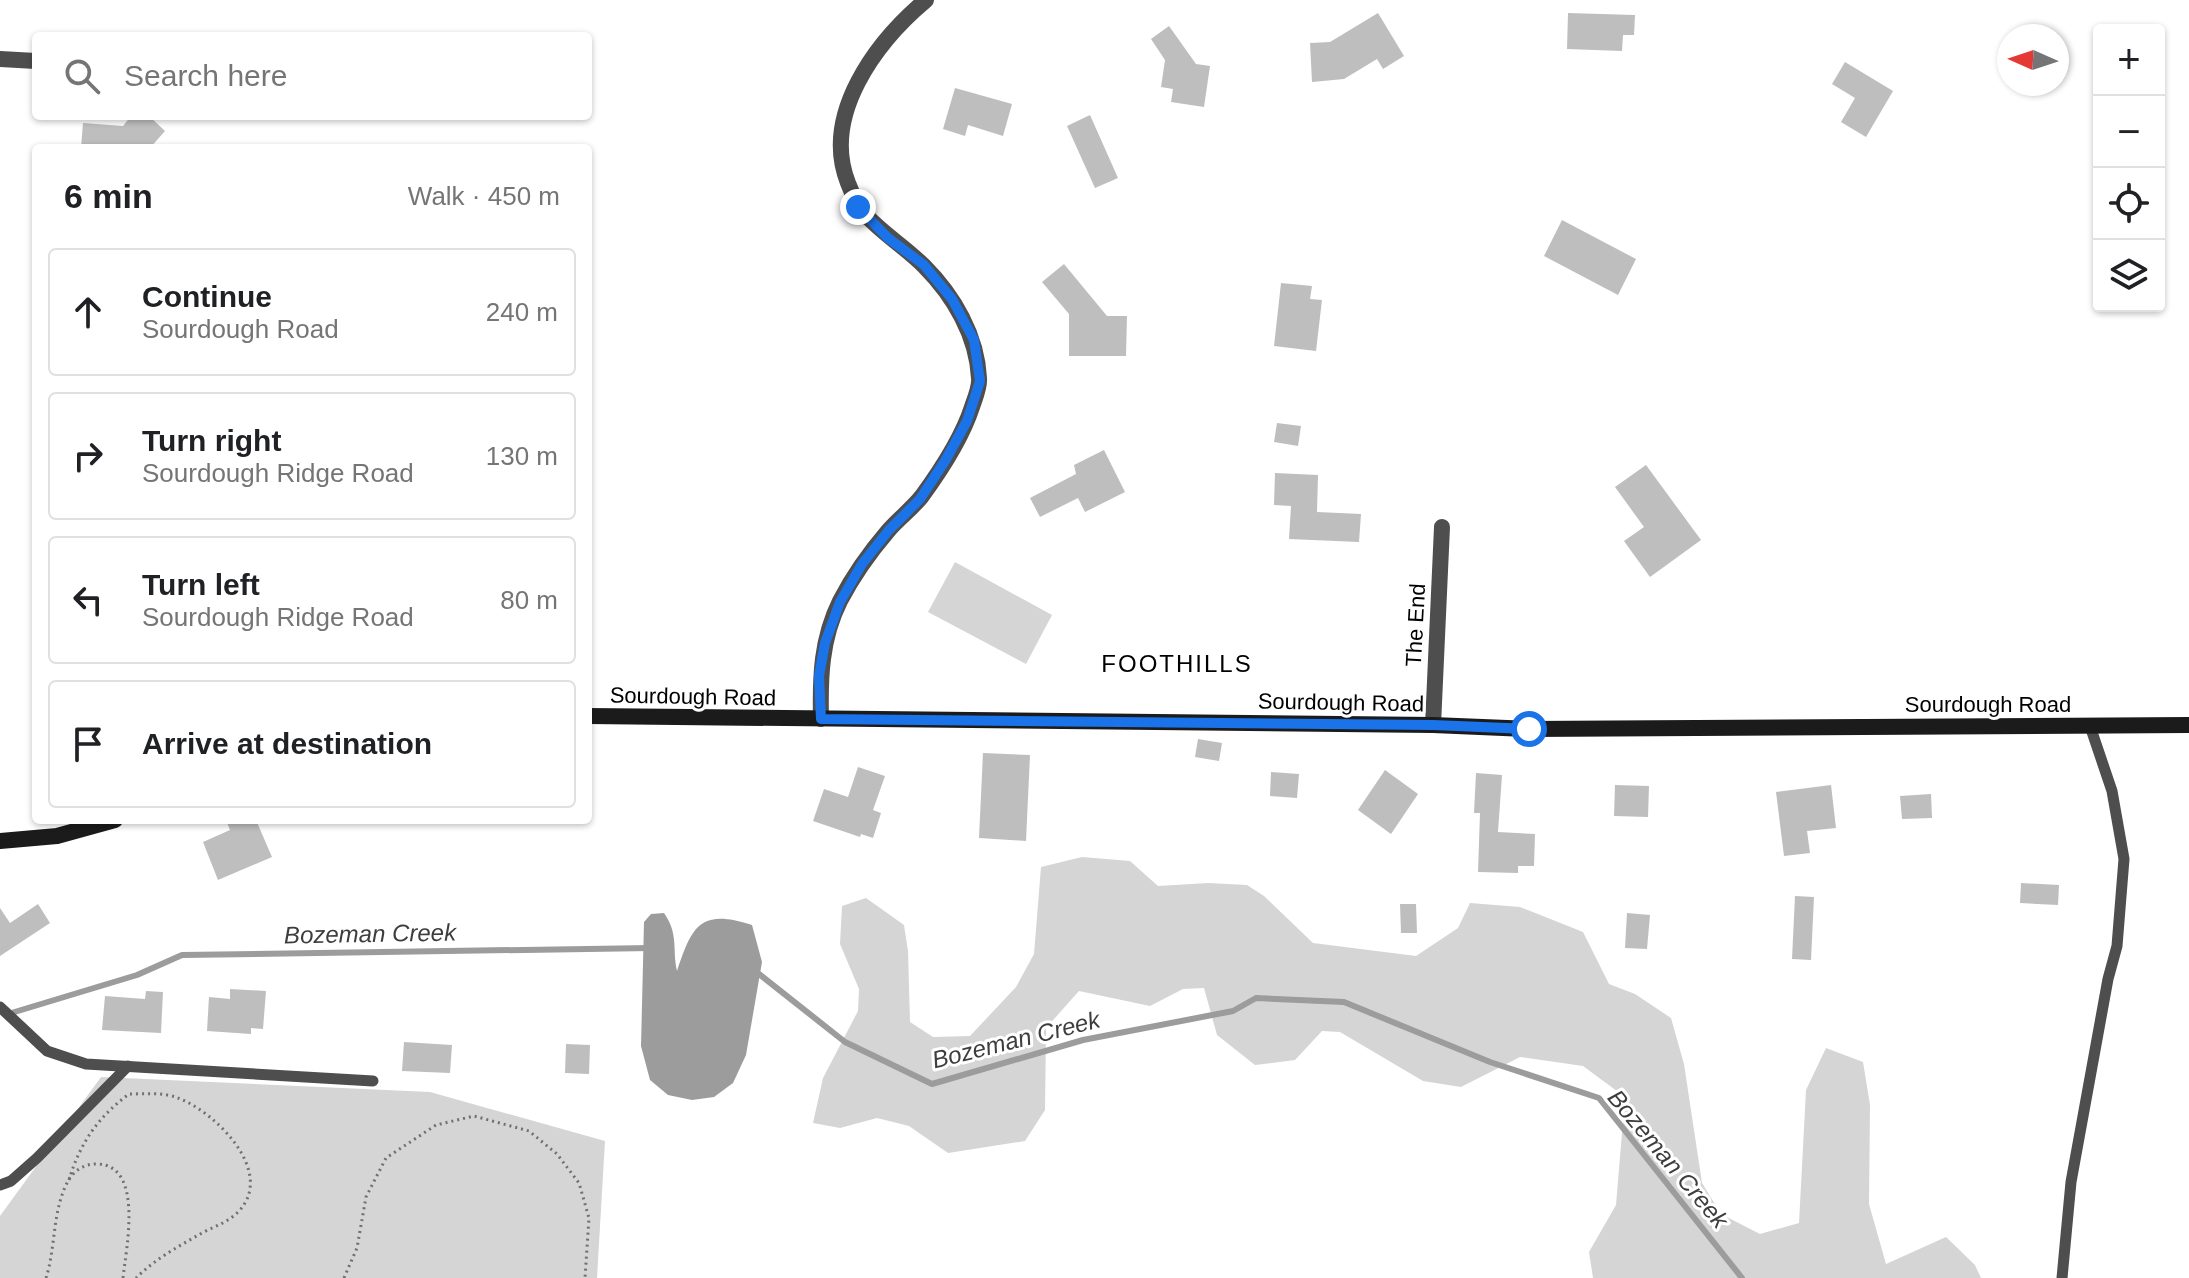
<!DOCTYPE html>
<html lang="en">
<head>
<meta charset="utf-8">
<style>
	:root { --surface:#fff; --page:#f6f6f6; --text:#202124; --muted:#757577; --line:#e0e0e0 }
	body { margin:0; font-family:Arial,sans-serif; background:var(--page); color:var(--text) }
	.controls { position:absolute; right:24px; top:24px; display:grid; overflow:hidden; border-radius:8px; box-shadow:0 2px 6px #0004 }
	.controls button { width:72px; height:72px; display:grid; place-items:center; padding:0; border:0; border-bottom:2px solid var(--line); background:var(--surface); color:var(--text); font:40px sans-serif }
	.compass { position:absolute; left:1997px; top:24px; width:72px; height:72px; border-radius:50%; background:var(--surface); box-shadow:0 2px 6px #0004; rotate:273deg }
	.stop { position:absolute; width:24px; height:24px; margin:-18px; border:6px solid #1a73e8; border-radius:50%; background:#fff }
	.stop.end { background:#1a73e8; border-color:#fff; box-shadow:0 2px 8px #0008 }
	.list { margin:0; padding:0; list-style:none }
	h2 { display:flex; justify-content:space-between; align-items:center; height:104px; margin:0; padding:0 32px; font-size:34px }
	h2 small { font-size:26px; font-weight:400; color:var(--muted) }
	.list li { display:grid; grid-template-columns:52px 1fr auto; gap:24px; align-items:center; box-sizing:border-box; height:128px; margin:0 16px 16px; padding:0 16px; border:2px solid var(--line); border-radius:8px }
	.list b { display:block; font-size:30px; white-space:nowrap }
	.list p { margin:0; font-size:26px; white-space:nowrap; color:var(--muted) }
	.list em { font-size:26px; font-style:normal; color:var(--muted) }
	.icon { flex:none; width:44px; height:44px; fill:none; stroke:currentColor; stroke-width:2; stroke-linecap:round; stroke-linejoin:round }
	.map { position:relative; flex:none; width:2189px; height:1278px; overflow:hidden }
	.search { position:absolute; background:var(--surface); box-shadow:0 2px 6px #0004; left:32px; top:32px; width:560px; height:88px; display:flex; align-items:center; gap:20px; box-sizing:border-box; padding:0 28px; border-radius:8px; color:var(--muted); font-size:30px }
	.panel { position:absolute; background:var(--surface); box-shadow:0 2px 6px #0004; left:32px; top:144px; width:560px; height:680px; border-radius:8px }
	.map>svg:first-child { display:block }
	.green { fill:#d5d5d5 }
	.water { fill:#9c9c9c }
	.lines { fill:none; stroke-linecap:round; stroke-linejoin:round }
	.stream { stroke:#9c9c9c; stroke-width:6 }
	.building { fill:#bebebe }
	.path { stroke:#707070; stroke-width:3; stroke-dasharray:2 4; stroke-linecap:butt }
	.lane { stroke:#4e4e4e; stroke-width:11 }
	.street { stroke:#4e4e4e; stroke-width:16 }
	.secondary { stroke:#1b1b1b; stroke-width:16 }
	.route { stroke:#1a73e8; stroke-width:10 }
	.labels { text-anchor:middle; stroke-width:6; stroke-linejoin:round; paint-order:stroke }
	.street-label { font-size:22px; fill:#000; stroke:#fff }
	.neighbourhood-label { font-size:24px; letter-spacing:2px; fill:#000; stroke:#fff }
	.water-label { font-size:24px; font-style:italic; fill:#3d3d3d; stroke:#fff }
</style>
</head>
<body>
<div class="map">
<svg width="2189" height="1278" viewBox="0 0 2189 1278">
	<rect width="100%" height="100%" fill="#fff"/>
	<g class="green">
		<polygon points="955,562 1052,615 1026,664 928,612"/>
		<polygon points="1082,857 1130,861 1158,886 1208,883 1247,885 1264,896 1313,943 1416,956 1458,928 1470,903 1520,907 1583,932 1609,984 1635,994 1671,1018 1684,1064 1702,1183 1721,1214 1760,1234 1799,1223 1806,1090 1826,1048 1863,1062 1870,1105 1869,1204 1886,1264 1946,1237 1975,1265 1981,1278 1593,1278 1589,1252 1616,1205 1625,1097 1583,1066 1520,1057 1461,1087 1423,1081 1340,1032 1322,1031 1295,1060 1255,1065 1217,1035 1204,988 1183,989 1150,1006 1079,991 1046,1028 1045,1110 1025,1141 948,1153 909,1126 877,1118 840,1128 813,1123 823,1078 858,1011 859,989 840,944 842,906 866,898 904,925 908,951 910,1022 933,1037 970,1036 1016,987 1034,954 1041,867"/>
		<polygon points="101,1077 430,1092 605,1141 597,1278 0,1278 0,1216"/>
	</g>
	<path class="water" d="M664,913C679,935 672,948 677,971C692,927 699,908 752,925L762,962L746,1055L733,1083L714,1097L692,1100L668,1095L650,1080L641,1046L644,922L651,914Z"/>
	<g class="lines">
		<g class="stream">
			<polyline points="754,970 845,1042 932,1084 1083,1040 1233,1011 1256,998 1344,1002 1490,1062 1599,1098 1742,1278"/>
			<polyline points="8,1014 137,975 182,955 651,948"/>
		</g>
	</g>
	<g class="building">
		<polygon points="1378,13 1404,56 1383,69 1377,59 1344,79 1312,82 1310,43 1330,42"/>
		<polygon points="1568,13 1635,15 1634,35 1623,35 1622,51 1567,49"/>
		<polygon points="1169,26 1196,64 1210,66 1204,107 1171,102 1173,89 1161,87 1165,60 1151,39"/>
		<polygon points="1845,62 1893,91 1866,137 1841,122 1855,98 1832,84"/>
		<polygon points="955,88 1012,104 1003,136 968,125 965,136 943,129"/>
		<polygon points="1090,115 1118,178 1095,188 1067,126"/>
		<polygon points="131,116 149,116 165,131 150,148 81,148 83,123 123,126"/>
		<polygon points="1562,220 1636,259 1618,295 1544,256"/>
		<polygon points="1064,264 1107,316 1127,316 1126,356 1069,356 1069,314 1042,282"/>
		<polygon points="1281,283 1312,286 1310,299 1322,300 1316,351 1274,346"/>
		<polygon points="1277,423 1301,426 1298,446 1274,442"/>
		<polygon points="1104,450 1125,492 1085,512 1078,498 1040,517 1030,498 1076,474 1074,465"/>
		<polygon points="1646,465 1701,540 1650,577 1624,541 1644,527 1615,487"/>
		<polygon points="1275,473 1318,475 1317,512 1361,514 1359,542 1289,539 1291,506 1274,505"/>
		<polygon points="1198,739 1222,743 1219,761 1195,757"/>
		<polygon points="983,753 1030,755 1026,841 979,838"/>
		<polygon points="858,767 885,776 873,810 881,813 873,838 861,834 860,837 813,821 824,789 848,797"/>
		<polygon points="1385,770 1418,794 1391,834 1358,810"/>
		<polygon points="1271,772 1299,774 1297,798 1270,796"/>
		<polygon points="1476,773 1502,775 1498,832 1535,834 1534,866 1518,866 1518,873 1478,872 1480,813 1474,813"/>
		<polygon points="1615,785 1649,786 1648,817 1614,816"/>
		<polygon points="1831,785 1836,828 1807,831 1810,853 1784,856 1776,792"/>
		<polygon points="1931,794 1932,818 1902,819 1900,796"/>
		<polygon points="226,820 256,820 272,857 218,880 203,842 230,830"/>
		<polygon points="2021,883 2059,885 2058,905 2020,903"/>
		<polygon points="1795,896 1814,897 1811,960 1792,959"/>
		<polygon points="38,904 50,923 0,956 0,908 10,923"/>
		<polygon points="1400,904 1416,904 1417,933 1401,933"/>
		<polygon points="1627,913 1650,915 1647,949 1625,948"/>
		<polygon points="230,989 266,991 263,1029 251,1028 251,1034 207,1031 209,997 230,999"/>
		<polygon points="146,991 163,992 161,1033 102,1030 105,996 145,999"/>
		<polygon points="404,1042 452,1045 450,1073 402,1071"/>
		<polygon points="566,1044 590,1045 589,1074 565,1073"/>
	</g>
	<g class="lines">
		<g class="path">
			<path d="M69,1180C80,1143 98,1117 129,1094C144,1094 164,1092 178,1098C214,1111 276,1171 239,1211C229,1222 215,1226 202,1233C179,1246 155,1259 136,1278"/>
			<path d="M46,1278C56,1247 52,1211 68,1181C74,1170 86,1163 98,1164C144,1166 126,1249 123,1278"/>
			<polyline points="344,1278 357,1248 366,1197 386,1158 436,1125 474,1116 529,1131 557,1154 579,1183 589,1218 585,1278"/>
		</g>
		<g class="lane">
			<polyline points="0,1007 47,1051 86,1064 373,1081"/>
			<polyline points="0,1185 11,1181 37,1158 128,1066"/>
			<polyline points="2062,1278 2071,1182 2108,979 2117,946 2124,859 2112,791 2090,726"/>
		</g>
		<g class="street">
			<polyline points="0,59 36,61"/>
			<path d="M821,719C820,678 821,639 840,601C853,576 870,552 888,531C898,519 912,509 922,496C941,470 962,438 972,407C975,398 980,387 979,378C977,336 954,296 924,266C904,246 880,232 861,210C855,203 852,192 848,183C821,115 876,42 926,0"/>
			<polyline points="1433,725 1442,527"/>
		</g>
		<g class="secondary">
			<polyline points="588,716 1433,725 1529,729 2189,725"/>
			<polyline points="0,841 57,836 115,820"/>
		</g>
	</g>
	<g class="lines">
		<polyline class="route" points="858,207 888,238 924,265 952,299 974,340 980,381 967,421 945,461 920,499 889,530 862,564 840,602 825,643 819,676 821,719 1433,725 1529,729"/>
	</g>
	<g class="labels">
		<g class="street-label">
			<text transform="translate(1415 625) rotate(-87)" y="8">The End</text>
			<text transform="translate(693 696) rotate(1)" y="8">Sourdough Road</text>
			<text transform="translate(1341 702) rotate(1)" y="8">Sourdough Road</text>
			<text x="1988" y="712">Sourdough Road</text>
		</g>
		<g class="neighbourhood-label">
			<text x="1177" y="672">FOOTHILLS</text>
		</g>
		<g class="water-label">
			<text transform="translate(370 934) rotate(-1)" y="8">Bozeman Creek</text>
			<text transform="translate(1016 1040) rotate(-14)" y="8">Bozeman Creek</text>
			<text transform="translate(1668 1159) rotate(50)" y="8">Bozeman Creek</text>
		</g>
	</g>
</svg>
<div class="controls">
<button>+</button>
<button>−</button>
<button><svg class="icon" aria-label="locate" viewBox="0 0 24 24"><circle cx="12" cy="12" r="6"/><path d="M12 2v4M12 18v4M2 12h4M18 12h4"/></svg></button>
<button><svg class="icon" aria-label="layers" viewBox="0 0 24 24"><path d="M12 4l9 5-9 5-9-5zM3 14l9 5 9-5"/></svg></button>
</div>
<svg class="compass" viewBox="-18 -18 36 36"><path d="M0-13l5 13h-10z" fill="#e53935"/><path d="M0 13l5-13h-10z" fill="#757577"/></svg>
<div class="stop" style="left:1529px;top:729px"></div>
<div class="stop end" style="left:858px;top:207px"></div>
<div class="search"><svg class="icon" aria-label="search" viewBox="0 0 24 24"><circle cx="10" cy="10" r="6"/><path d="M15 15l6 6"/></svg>Search here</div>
<section class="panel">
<h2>6 min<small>Walk · 450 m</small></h2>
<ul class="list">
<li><svg class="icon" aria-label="ahead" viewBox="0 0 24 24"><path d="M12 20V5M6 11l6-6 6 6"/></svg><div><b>Continue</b><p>Sourdough Road</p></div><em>240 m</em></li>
<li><svg class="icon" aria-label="right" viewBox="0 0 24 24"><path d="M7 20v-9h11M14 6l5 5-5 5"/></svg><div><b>Turn right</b><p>Sourdough Ridge Road</p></div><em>130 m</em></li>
<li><svg class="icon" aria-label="left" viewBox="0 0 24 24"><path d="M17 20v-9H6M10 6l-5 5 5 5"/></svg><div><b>Turn left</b><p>Sourdough Ridge Road</p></div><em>80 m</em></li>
<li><svg class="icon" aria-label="arrive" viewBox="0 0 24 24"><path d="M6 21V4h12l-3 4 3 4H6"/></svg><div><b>Arrive at destination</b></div></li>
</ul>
</section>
</div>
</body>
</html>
